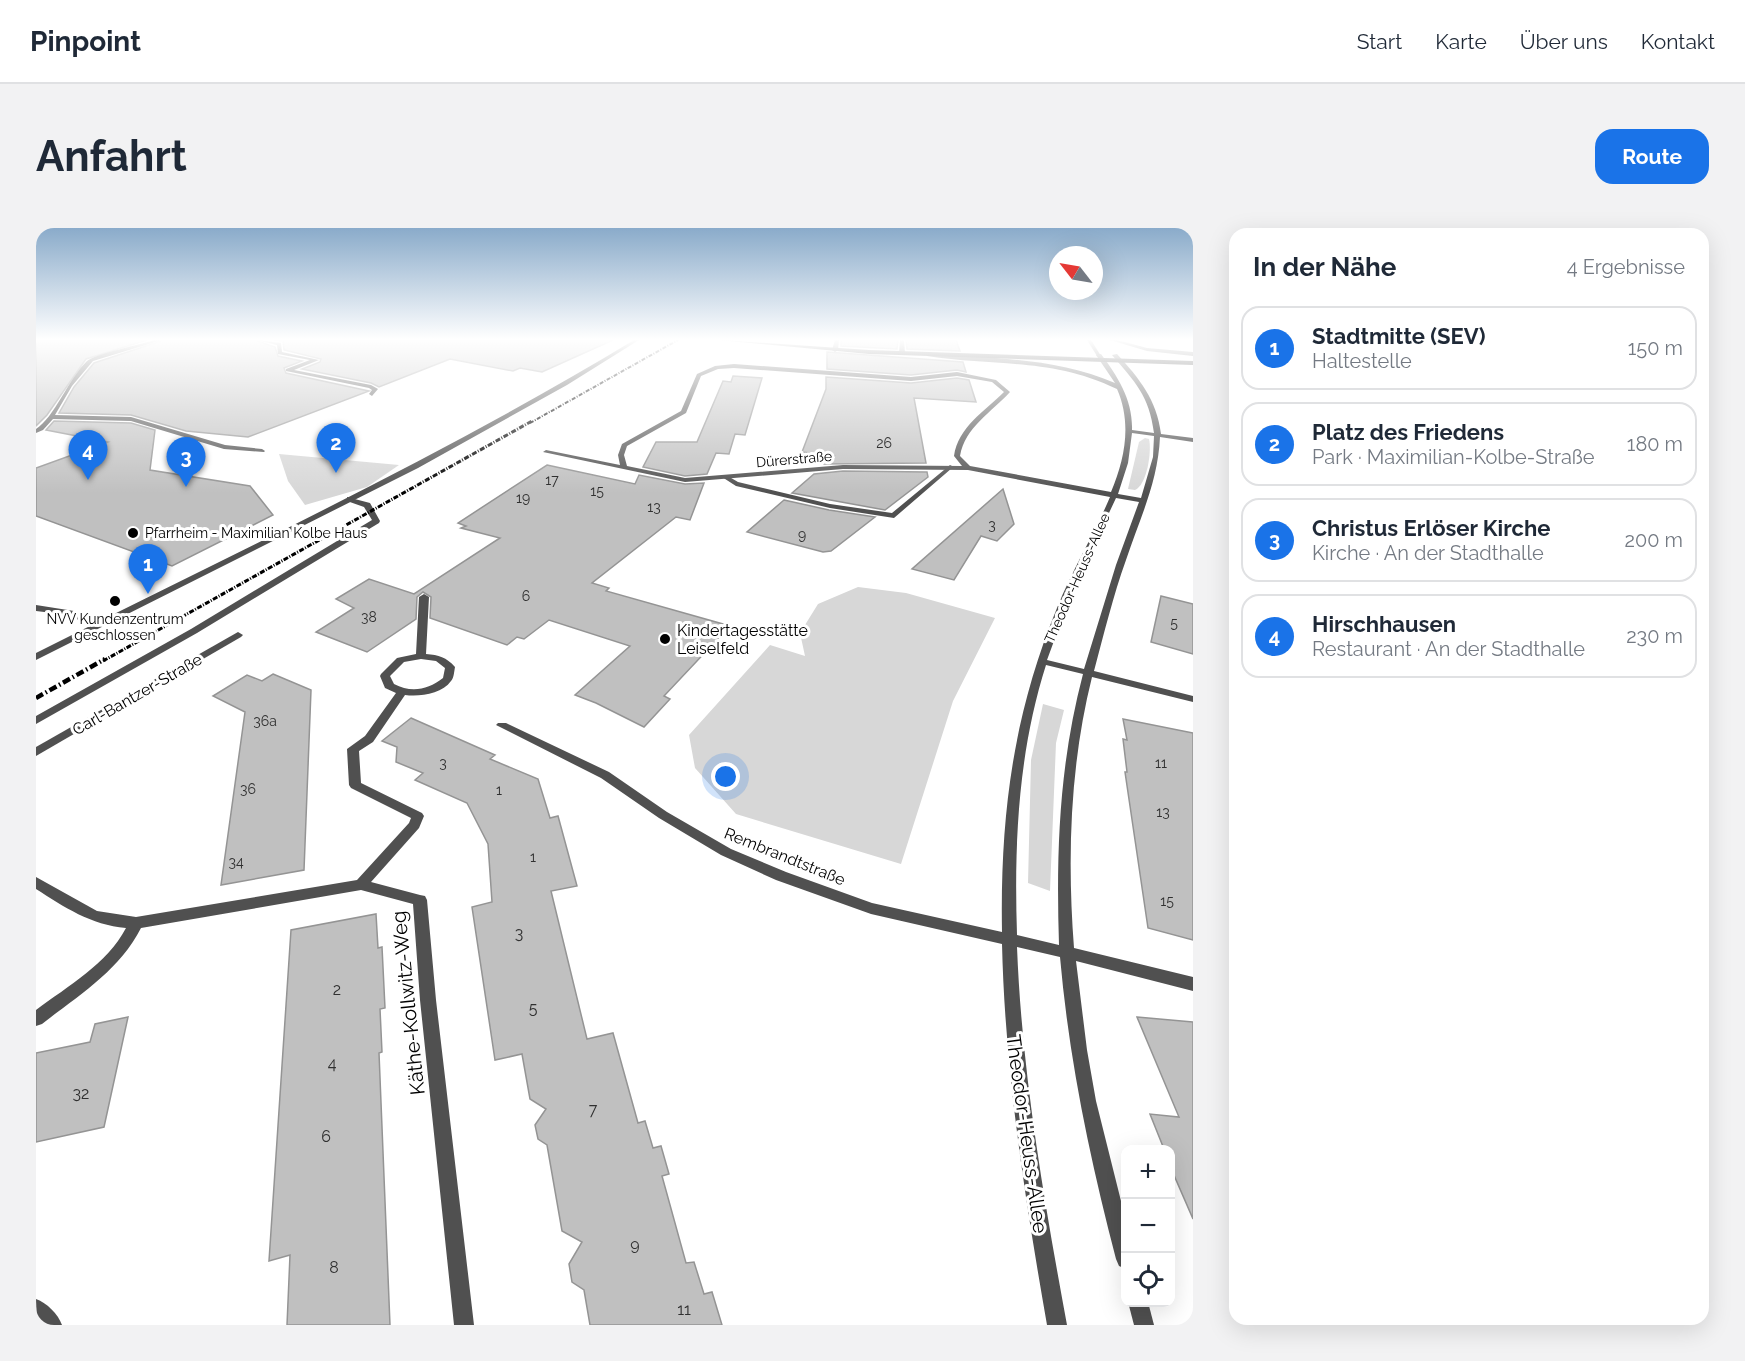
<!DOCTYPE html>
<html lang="de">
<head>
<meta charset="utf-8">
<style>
	:root { --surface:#fff; --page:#f2f2f3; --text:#1f2937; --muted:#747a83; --line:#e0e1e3; --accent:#1a73e8 }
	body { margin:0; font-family:Raleway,sans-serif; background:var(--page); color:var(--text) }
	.controls { position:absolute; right:18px; bottom:18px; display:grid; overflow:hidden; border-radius:12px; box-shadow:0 6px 24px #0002 }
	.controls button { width:54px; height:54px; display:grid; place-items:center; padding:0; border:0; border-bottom:2px solid var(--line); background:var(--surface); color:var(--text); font:30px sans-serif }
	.compass { position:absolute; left:1013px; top:18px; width:54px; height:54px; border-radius:50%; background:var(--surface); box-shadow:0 6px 24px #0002; rotate:301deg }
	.you { position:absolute; left:690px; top:549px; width:21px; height:21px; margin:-15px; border:4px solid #fff; border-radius:50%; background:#1a73e8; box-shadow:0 0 0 9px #1a73e833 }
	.badge { display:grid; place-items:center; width:39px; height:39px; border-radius:50%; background:var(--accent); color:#fff; font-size:20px; font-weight:700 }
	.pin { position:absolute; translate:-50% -50px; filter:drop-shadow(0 2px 3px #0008) }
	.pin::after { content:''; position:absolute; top:32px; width:21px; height:18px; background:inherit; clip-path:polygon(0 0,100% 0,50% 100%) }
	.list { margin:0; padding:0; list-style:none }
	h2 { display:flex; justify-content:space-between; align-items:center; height:78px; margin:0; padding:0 24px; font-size:26px }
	h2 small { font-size:20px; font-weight:400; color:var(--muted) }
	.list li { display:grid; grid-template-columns:39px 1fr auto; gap:18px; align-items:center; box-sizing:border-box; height:84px; margin:0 12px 12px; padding:0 12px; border:2px solid var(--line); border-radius:18px }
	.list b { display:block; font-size:22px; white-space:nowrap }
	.list p { margin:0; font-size:20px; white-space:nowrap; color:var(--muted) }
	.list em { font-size:20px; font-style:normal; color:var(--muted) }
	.icon { flex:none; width:33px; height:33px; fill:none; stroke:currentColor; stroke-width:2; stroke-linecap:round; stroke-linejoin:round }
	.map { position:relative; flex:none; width:1157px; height:1097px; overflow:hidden; border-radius:18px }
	header { display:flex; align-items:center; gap:36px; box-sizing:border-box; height:84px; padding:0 30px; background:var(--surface); border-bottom:2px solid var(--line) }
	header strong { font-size:28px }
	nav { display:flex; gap:33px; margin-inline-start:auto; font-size:21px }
	.intro { display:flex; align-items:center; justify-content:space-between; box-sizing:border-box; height:144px; padding:0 36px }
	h1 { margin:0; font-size:42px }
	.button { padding:15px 27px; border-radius:18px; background:var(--accent); color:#fff; font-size:21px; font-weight:700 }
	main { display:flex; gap:36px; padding:0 36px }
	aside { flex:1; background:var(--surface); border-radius:18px; box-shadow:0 6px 24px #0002 }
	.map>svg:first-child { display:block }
	.green { fill:#d7d7d7 }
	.building { fill:#c0c0c0; stroke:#949494; stroke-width:1.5 }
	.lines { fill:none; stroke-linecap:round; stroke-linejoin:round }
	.lane { fill:#505050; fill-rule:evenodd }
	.street { fill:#505050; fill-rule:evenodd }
	.secondary { fill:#1d1d1d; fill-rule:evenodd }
	.rail-far2 { stroke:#000; stroke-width:2; stroke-dasharray:4 1.5 1 1.5; stroke-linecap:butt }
	.rail-far1 { stroke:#000; stroke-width:3; stroke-dasharray:5 1.5 1 1.5; stroke-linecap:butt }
	.rail { stroke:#000; stroke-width:4.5; stroke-dasharray:8 3 1.5 3; stroke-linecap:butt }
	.poi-dot { fill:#000; stroke:#fff; stroke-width:2 }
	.labels { text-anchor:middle; stroke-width:6; stroke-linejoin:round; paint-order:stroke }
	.number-label { font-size:14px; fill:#303030 }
	.far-street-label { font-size:14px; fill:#000; stroke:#fff }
	.far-poi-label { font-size:14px; fill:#000; stroke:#fff; text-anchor:start }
	.poi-label { font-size:16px; fill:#000; stroke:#fff; text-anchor:start }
	.street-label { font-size:16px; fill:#000; stroke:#fff }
	.near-number-label { font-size:16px; fill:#303030 }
	.near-street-label { font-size:20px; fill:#000; stroke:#fff }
</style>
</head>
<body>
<header>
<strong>Pinpoint</strong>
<nav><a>Start</a><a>Karte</a><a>Über uns</a><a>Kontakt</a></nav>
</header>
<div class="intro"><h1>Anfahrt</h1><a class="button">Route</a></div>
<main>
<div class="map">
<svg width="1157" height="1097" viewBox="0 0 1157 1097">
	<rect width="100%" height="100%" fill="#fff"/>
	<g class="green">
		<path d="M1109,210L1113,211C1116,223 1111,257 1099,262L1092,261L1103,214Z"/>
		<polygon points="243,226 363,237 331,259 269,277 252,253"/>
		<polygon points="822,359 870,365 959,390 917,473 865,636 700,586 659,540 653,507 734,417 769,428 764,405 782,376"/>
		<polygon points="1007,476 1028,482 1020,515 1014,663 992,655 995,532"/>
	</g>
	<g class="building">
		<polygon points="0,112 111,112 50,131 11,187 0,198"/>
		<polygon points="128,112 219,112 239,119 242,128 266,133 248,140 250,145 333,163 212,209 150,203 95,187 23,185 38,159 58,135"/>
		<polygon points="238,112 577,112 506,144 484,140 477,143 414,131 343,159 335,155 266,141 284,134 285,131 248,122 247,113"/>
		<polygon points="805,112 862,112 861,121 805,118"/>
		<polygon points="870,112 920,112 924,123 871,121"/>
		<polygon points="791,124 927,134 930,144 921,142 875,147 791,141"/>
		<polygon points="697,148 726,150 709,207 699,206 693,226 680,225 671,246 649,248 607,239 620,214 661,214 687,153 695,154"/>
		<polygon points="790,149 875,155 921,150 933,152 940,174 878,170 890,235 789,236 798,228 766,224 790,161"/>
		<polygon points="18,193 95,195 119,202 114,242 214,258 237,287 136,338 0,288 0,240 72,214 10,202"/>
		<polygon points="511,237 599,256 603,247 649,256 668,255 654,292 640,289 556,355 573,360 570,363 694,398 628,468 634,471 608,499 560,475 539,467 594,418 513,392 488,411 481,409 471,417 394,390 395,369 387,364 381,369 380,391 331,424 280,404 318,380 300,371 333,351 378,366 464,310 425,300 430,298 422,295"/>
		<polygon points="807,243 891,244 892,249 849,282 756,265 778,246"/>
		<polygon points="967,261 978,296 961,313 945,308 918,352 876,341"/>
		<polygon points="748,272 793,282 839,289 795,323 787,324 711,304"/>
		<polygon points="1125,368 1157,376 1157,426 1115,414"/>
		<polygon points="237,446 275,462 268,642 185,657 209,484 177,468 211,447 226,453"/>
		<polygon points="375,490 459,527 454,531 502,551 514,590 522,588 541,658 515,663 551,811 577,805 602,895 609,893 617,920 625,918 633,946 626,948 650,1035 658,1034 668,1066 676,1064 686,1097 554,1097 548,1062 536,1054 533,1036 546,1014 526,1003 511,917 502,911 499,897 510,881 494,871 486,826 459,832 436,679 456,674 452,616 431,575 379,552 387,545 360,534 361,519 346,513"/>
		<polygon points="1087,491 1157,505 1157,712 1112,700 1089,544 1091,544 1087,511 1091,512"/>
		<polygon points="340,686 342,720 346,719 349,780 344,781 346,824 343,825 354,1097 251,1097 254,1027 233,1033 255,702"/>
		<polygon points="92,789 68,899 0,914 0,825 54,814 59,796"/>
		<polygon points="1101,789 1157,794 1157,991 1134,938 1134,921 1128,921 1114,886 1143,889"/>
	</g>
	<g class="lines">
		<g class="lane">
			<polygon points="799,112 803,112 802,122 799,124 796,122"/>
			<polygon points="864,112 868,112 869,125 866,127 863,125"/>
			<polygon points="1051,112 1055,112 1065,128 1061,128"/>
			<polygon points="1074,112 1081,112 1111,120 1157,124 1157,128 1111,123"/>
			<polygon points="914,237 916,238 916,240 858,290 794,280 700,258 686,249 690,247 702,254 794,276 856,285"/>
			<polygon points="311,269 334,275 344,293 343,295 161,405 0,496 0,488 155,401 336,292 328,279 311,273"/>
			<polygon points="0,377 38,383 65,398 60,401 33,387 0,383"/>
		</g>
		<g class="street">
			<path d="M119,112H126L57,133L36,158L19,187L95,189L189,217L226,221L229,223L228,224L188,221L95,193L17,191L7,202L0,205V201C18,190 33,150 51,133C59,126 106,116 119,112Z"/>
			<polygon points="221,112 245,115 246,124 283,132 258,142 335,157 342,161 336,168 333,166 336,162 333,160 250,143 250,141 274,132 242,126 241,117"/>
			<path d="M598,112H603L531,157L382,240L0,432V425C201,324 405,229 598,112Z"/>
			<path d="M893,125C956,131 1020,129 1079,155L1060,127L1065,126C1082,149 1097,172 1096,202L1118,205C1113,167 1099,154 1076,127L1081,126C1103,150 1121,172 1125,206L1157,210V214L1124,209C1122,254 1104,290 1090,332C1077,368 1068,406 1058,443L1157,468V474L1056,449C1034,537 1031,629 1038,720L1157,749V763L1040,733L1051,822L1060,873L1090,993V1041L1083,1038L1080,1031C1054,931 1033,832 1024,729L981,719C986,847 1008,972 1031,1097H1011C989,971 969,844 966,716L835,686L740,652L685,627L623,590L565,550L460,497L462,495H470L573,544L631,584L695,621L750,644L836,675L966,704C964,588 977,487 1021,380C1036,342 1058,307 1074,269L932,242L807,241L649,254L507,224L510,222L584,237L582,227L586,216L645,183L661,146L679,138L698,136L875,149L921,144L960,152L974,164C956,184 929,199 924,228L934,238L1075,264C1089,231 1096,195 1081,161C1014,129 961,139 891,128ZM698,140L875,153L921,148L956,154L968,164C949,183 922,199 918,228L926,238L807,237L649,250L591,238L588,227L591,218L650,185L665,148L682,141ZM1096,205L1118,208L1117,229L1105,270L1082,266L1092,235ZM1080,270L1103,274L1080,337L1048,441L1011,432L1036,364ZM1010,437L1047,446C1023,537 1020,624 1023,717L981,707C978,616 982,525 1010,437Z"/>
			<path d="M388,366L393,369L390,426C403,427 410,429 419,439C418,444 418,450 415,453C406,466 383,469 369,467L337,514L323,523L325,555L386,585L388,588L383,600L335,654L384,667L389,668L391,672L400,772L438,1097H418L384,772L377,676L325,662L105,700C83,743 43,767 6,796L0,798V782C32,758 71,736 90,700C55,697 28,679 0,661V649L61,683L100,689L321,652L373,595L375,590L315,560L313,557L311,521L329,508L360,465L349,460L344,448L345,446L361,430L380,426L383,369ZM385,431L400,433L409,440L407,450C392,462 375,465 358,456L354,448L368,434Z"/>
			<polygon points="202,404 207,407 205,409 0,528 0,519"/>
			<path d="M0,1071C11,1075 22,1086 26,1097H1Z"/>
			<polygon points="1092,1074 1112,1074 1118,1097 1098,1097"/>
		</g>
		<polygon class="secondary" points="683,112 833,122 1157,133 1157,137 833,126"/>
		<polyline class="rail-far2" points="494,195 642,112"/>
		<polyline class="rail-far1" points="67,433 496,193"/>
		<polyline class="rail" points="0,470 69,431"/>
	</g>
	<linearGradient id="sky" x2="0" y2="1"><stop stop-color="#8aabca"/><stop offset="0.42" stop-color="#fff"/><stop offset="1" stop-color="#fff" stop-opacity="0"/></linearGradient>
	<rect width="1157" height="265" fill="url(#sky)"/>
	<g class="poi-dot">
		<circle cx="97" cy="305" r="6"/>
		<circle cx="79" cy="373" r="6"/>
		<circle cx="629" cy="411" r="6"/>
	</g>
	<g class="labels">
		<g class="number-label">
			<text x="848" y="220">26</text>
			<text x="516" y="257">17</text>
			<text x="561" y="268">15</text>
			<text x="487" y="275">19</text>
			<text x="618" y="284">13</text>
			<text x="956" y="302">3</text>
			<text x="766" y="312">9</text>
			<text x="490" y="373">6</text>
			<text x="333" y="394">38</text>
			<text x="1138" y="400">5</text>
			<text x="229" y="498">36a</text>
			<text x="407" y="540">3</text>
			<text x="1125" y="540">11</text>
			<text x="212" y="566">36</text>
			<text x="463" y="567">1</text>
			<text x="1127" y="589">13</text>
			<text x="497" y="634">1</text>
			<text x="200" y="639">34</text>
			<text x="1131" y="678">15</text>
		</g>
		<g class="far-street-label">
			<text transform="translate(758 231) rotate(-5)" y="5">Dürerstraße</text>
			<text transform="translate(1041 350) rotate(-66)" y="5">Theodor-Heuss-Allee</text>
		</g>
		<g class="far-poi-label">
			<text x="109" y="310">Pfarrheim - Maximilian Kolbe Haus</text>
			<text x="79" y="396" text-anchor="middle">NVV Kundenzentrum<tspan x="79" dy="16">geschlossen</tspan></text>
		</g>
		<g class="poi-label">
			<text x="641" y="408">Kindertagesstätte<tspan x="641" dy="18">Leiselfeld</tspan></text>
		</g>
		<g class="street-label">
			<text transform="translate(101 466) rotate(-30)" y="6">Carl-Bantzer-Straße</text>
			<text transform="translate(749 628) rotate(22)" y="6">Rembrandtstraße</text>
		</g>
		<g class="near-number-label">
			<text x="483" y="711">3</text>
			<text x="301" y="767">2</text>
			<text x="497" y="786">5</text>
			<text x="296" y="841">4</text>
			<text x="45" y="871">32</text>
			<text x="557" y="887">7</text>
			<text x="290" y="914">6</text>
			<text x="599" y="1022">9</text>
			<text x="298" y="1045">8</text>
			<text x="648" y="1087">11</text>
		</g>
		<g class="near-street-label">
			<text transform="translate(372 775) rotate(-96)" y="7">Käthe-Kollwitz-Weg</text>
			<text transform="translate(991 906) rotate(82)" y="7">Theodor-Heuss-Allee</text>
		</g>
	</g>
</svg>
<div class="controls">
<button>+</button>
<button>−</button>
<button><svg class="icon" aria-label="locate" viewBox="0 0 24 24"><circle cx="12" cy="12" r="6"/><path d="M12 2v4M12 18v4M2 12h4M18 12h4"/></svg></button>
</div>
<svg class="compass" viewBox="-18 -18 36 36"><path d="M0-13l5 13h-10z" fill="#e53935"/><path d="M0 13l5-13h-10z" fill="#747a83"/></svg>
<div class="you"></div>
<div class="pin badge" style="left:112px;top:366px">1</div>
<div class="pin badge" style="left:300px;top:245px">2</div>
<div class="pin badge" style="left:150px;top:259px">3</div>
<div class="pin badge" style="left:52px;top:252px">4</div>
</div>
<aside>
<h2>In der Nähe<small>4 Ergebnisse</small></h2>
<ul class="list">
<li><span class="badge">1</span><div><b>Stadtmitte (SEV)</b><p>Haltestelle</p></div><em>150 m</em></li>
<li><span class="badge">2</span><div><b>Platz des Friedens</b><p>Park · Maximilian-Kolbe-Straße</p></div><em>180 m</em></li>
<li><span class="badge">3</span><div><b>Christus Erlöser Kirche</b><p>Kirche · An der Stadthalle</p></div><em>200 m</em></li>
<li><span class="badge">4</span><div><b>Hirschhausen</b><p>Restaurant · An der Stadthalle</p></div><em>230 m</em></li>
</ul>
</aside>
</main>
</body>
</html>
